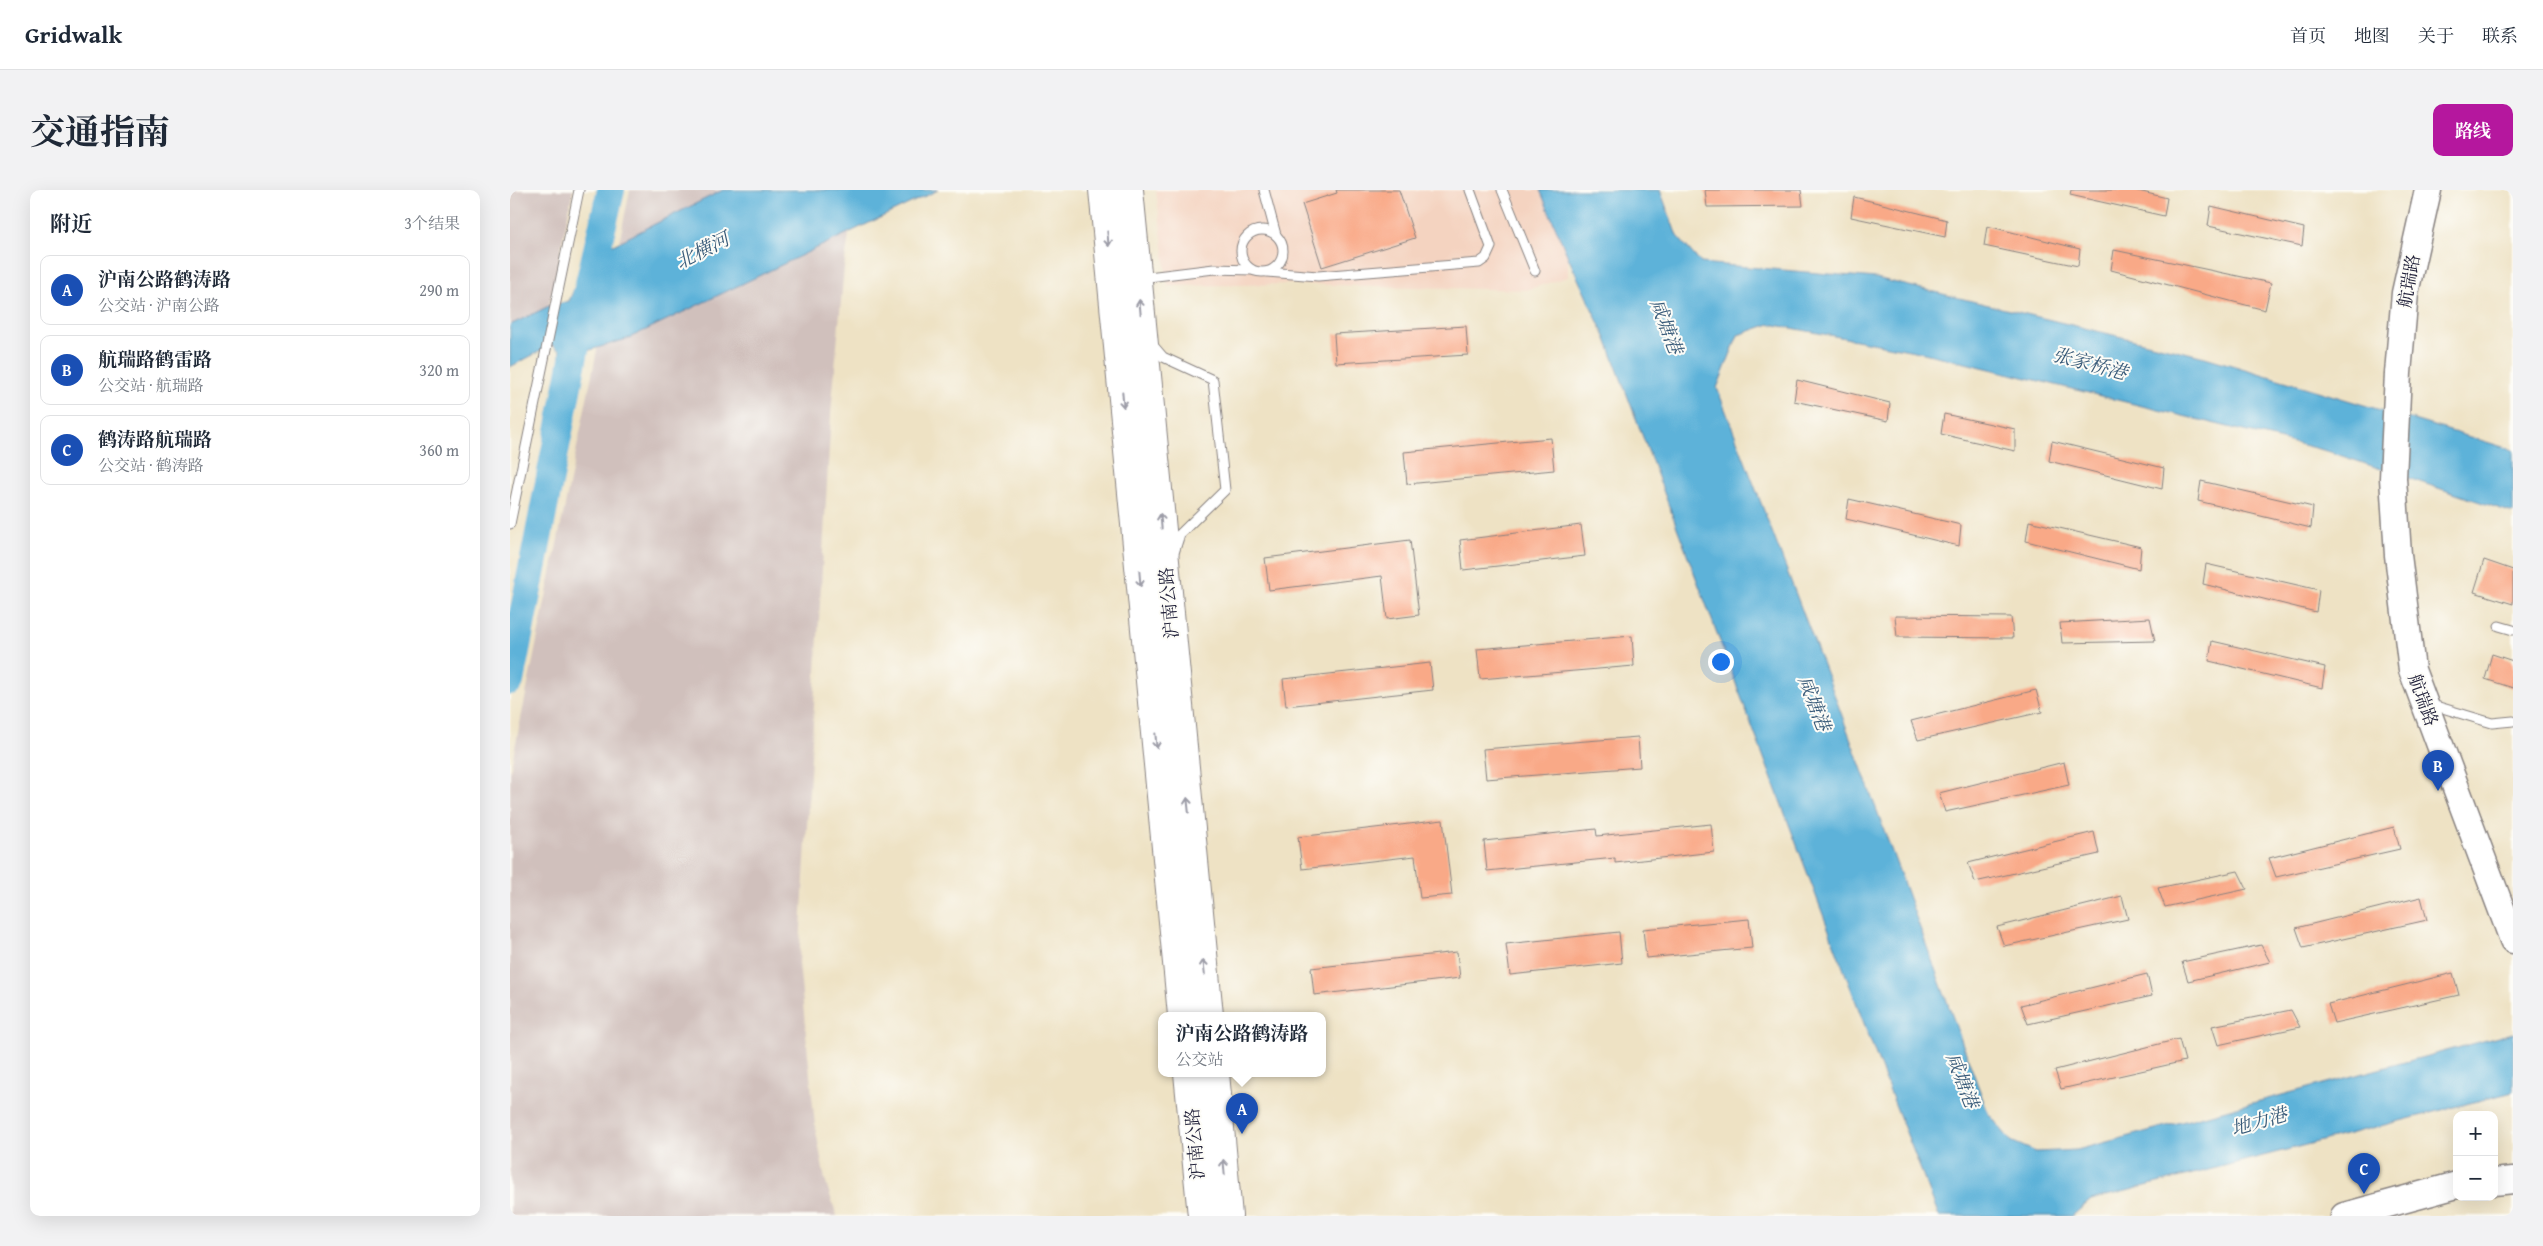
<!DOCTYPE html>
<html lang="zh">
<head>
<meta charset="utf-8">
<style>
	:root { --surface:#fff; --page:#f2f2f3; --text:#1f2937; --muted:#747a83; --line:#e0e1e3; --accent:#b5179e }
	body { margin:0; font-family:"Gentium Book Plus","Noto Serif SC",serif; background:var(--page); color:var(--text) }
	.controls { position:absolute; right:15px; bottom:15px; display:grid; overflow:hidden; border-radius:10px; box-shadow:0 5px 20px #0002 }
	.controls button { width:45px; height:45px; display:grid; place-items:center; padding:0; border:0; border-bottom:1px solid var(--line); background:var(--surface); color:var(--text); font:25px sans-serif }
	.you { position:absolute; left:1210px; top:471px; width:18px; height:18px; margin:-12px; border:4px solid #fff; border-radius:50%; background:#1a73e8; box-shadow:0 0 0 8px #1a73e833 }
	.badge { display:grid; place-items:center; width:32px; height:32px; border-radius:50%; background:var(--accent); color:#fff; font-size:16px; font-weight:700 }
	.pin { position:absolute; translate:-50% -41px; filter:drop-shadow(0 1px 2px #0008) }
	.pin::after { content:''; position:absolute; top:26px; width:18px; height:15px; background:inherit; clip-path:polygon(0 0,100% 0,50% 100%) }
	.popup { position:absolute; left:648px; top:822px; width:168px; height:65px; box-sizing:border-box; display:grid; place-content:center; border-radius:10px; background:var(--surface); filter:drop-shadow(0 1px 4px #0005); font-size:16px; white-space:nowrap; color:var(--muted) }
	.popup b { font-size:19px; color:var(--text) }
	.popup::after { content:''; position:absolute; left:50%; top:100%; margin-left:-10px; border:10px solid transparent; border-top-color:var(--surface) }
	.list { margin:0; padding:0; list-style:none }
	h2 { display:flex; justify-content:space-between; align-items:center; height:65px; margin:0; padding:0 20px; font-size:21px }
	h2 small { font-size:16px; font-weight:400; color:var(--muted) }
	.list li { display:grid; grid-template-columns:32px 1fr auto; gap:15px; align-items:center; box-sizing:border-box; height:70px; margin:0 10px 10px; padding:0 10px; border:1px solid var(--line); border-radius:10px }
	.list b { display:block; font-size:19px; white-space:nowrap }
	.list p { margin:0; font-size:16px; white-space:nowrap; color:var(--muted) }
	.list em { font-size:16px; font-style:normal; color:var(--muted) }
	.map { position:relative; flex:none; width:2003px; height:1026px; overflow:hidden; border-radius:10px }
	header { display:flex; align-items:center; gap:30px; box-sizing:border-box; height:70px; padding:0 25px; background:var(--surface); border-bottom:1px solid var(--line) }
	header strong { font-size:24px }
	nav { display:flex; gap:28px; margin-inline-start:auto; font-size:18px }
	.intro { display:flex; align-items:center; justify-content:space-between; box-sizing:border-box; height:120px; padding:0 30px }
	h1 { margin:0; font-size:35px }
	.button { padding:12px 22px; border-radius:10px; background:var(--accent); color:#fff; font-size:18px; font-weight:700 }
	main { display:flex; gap:30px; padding:0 30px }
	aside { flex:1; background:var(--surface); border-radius:10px; box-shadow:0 5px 20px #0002 }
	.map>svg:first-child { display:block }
	.built { fill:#f4d3c0 }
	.industrial { fill:#d0c0bc }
	.water { fill:#5db2d9; stroke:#406a8a }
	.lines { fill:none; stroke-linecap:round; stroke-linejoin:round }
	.river { stroke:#5db2d9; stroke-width:28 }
	.building { fill:#f9a987 }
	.lane-casing { stroke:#888280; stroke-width:11 }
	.secondary-casing { stroke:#888280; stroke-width:29 }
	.primary-casing { stroke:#888280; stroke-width:30 }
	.lane { stroke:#fff; stroke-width:9 }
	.secondary { stroke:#fff; stroke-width:26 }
	.primary { stroke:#fff; stroke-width:28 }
	.oneway { stroke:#9c9ca7 }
	.labels { text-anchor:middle; stroke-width:4; stroke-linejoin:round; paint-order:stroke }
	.street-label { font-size:18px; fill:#22223b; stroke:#fdfcf7 }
	.water-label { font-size:19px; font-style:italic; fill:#3a5c7a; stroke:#fdfcf7 }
</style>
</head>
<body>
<header>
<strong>Gridwalk</strong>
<nav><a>首页</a><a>地图</a><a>关于</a><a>联系</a></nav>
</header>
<div class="intro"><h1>交通指南</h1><a class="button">路线</a></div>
<main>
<aside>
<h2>附近<small>3个结果</small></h2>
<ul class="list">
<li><span class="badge" style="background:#1a4fb4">A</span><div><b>沪南公路鹤涛路</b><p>公交站 · 沪南公路</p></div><em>290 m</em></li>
<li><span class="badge" style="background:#1a4fb4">B</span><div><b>航瑞路鹤雷路</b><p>公交站 · 航瑞路</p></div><em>320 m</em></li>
<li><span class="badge" style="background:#1a4fb4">C</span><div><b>鹤涛路航瑞路</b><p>公交站 · 鹤涛路</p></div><em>360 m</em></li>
</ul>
</aside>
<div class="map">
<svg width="2003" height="1026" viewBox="0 0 2003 1026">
	<rect width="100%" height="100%" fill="#fdfcf7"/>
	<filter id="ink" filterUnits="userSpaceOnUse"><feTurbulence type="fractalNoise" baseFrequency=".02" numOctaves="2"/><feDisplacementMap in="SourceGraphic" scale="10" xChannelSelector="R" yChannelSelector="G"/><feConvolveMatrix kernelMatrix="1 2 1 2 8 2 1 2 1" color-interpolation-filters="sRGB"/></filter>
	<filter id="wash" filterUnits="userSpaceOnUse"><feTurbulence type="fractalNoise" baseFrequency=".0096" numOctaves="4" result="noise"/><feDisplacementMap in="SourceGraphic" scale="20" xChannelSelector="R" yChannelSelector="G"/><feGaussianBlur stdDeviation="1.12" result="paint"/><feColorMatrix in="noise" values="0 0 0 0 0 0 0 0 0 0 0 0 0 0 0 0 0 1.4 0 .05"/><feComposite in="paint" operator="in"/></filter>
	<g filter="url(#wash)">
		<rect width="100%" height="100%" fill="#eee2c4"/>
		<polygon class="built" points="646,0 1030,0 1058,67 1058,87 1016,100 785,94 658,96"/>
		<g class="industrial">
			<polygon points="0,0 63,0 39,116 0,135"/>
			<polygon points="120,0 346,0 334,77 321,224 289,773 305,936 315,990 327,1026 0,1026 0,582"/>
		</g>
		<g class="water">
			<polygon points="213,0 428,0 117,149 50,169 50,161 42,155 0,177 0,135 39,116 59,111 77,68"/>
			<polygon points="1030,0 1150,0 1167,46 1191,73 1366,88 1695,167 2003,260 2003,323 1817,261 1410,162 1260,134 1228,145 1207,198 1320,493 1478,923 1501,951 1526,962 1567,960 2003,843 2003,902 1581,1010 1562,1026 1429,1026 1375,889 1096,149 1058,67"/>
		</g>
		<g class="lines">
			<polyline class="river" points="0,491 73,119 101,0"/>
		</g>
		<g id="blocks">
			<g class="building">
				<polygon points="826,0 889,0 905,48 812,77 792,14 827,3"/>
				<polygon points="1195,0 1291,0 1293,16 1197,17"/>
				<polygon points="1561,0 1624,0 1657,8 1654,26 1560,5"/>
				<polygon points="1344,7 1437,30 1435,47 1341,27"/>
				<polygon points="1701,16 1794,38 1792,56 1698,36"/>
				<polygon points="1477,36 1570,59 1568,76 1474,56"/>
				<polygon points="1604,60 1761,93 1755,120 1601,80"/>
				<polygon points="956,136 958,165 826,173 824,144"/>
				<polygon points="1287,190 1380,213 1378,231 1284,211"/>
				<polygon points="1434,224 1505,239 1505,261 1431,244"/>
				<polygon points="1041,248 1044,280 897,294 894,262"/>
				<polygon points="1542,251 1654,278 1652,299 1539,271"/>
				<polygon points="1691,291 1803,317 1801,338 1688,311"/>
				<polygon points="1339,309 1451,335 1449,356 1336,329"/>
				<polygon points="1519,331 1631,357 1629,379 1516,351"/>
				<polygon points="1071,335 1075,366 953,380 950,350"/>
				<polygon points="900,350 909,425 877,429 872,386 759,400 755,368"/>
				<polygon points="1974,370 2003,380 2003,414 1964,402"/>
				<polygon points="1696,374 1809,400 1806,422 1693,394"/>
				<polygon points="1385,426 1501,427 1503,448 1387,447"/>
				<polygon points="1640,428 1645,451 1552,453 1550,433"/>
				<polygon points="1122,446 1124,476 970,489 967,459"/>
				<polygon points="1702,451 1815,477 1812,498 1699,471"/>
				<polygon points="1982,464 2003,471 2003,498 1975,489"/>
				<polygon points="920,473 923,500 776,516 773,489"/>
				<polygon points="1526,500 1532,522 1408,550 1401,531"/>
				<polygon points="1128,547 1130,577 976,589 973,559"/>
				<polygon points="1554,572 1559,595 1435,622 1429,603"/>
				<polygon points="933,630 942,705 910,708 905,666 792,679 788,647"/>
				<polygon points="1201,634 1204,662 1105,673 1105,668 977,681 974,651 1086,639 1087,646"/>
				<polygon points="1884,637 1890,659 1766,687 1759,668"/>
				<polygon points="1584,642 1589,664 1465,692 1458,673"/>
				<polygon points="1728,681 1737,699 1655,717 1648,698"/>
				<polygon points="1612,706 1618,729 1494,756 1487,737"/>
				<polygon points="1911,707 1917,730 1793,758 1786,738"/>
				<polygon points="1239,729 1242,758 1136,768 1133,739"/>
				<polygon points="1109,742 1112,773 1000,785 996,754"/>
				<polygon points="1751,755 1760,772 1678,791 1672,772"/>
				<polygon points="947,762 950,788 804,805 801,778"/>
				<polygon points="1943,783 1949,805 1824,833 1818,814"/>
				<polygon points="1637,784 1642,806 1518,834 1511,815"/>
				<polygon points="1781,820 1790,837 1708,855 1702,836"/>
				<polygon points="1669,849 1675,871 1551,899 1545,880"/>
			</g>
		</g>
	</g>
	<g filter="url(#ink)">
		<use href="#blocks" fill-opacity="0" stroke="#888280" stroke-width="1"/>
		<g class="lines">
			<g class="lane-casing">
				<g id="lane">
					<polyline points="754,0 766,45"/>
					<polyline points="992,0 1025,81"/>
					<circle cx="752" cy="61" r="21"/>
					<polyline points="757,82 808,86 969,73 976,68 981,57 960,0"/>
					<polyline points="630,88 704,79 742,80"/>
					<polyline points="641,153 653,167 703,190 715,300 670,344 664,363"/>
					<polyline points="0,334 69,0"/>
					<polyline points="1989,436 2003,440"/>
					<polyline points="1919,514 1982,533 2003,531"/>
				</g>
			</g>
			<g class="secondary-casing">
				<g id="secondary">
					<polyline points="1918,0 1895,103 1888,183 1883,288 1888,365 1902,480 2003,750"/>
					<polyline points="1984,992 2003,990"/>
					<polyline points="1834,1026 1947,995"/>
				</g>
			</g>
			<g class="primary-casing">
				<g id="primary">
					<polyline points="593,0 672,825"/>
					<polyline points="619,0 699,825"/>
					<polyline points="678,883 692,1026"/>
					<polyline points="705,883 718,1026"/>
				</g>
			</g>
			<use href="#lane" class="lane"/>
			<use href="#secondary" class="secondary"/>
			<use href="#primary" class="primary"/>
		</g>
		<defs><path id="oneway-shaft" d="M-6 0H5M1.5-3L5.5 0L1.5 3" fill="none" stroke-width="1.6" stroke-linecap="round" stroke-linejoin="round" transform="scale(1.25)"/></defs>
		<g class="oneway">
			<use href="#oneway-shaft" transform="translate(598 49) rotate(85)"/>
			<use href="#oneway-shaft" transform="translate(630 117) rotate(-95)"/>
			<use href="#oneway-shaft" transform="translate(613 210) rotate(85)"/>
			<use href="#oneway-shaft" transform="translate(651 331) rotate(-95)"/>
			<use href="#oneway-shaft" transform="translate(630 389) rotate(85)"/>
			<use href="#oneway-shaft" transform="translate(646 551) rotate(85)"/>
			<use href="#oneway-shaft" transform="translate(678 615) rotate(-96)"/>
			<use href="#oneway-shaft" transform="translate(694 777) rotate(-96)"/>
			<use href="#oneway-shaft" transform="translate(714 977) rotate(-95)"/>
		</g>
	</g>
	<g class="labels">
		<g class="street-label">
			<text transform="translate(1899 91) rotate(-80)" y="6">航瑞路</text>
			<text transform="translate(659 413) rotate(-95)" y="6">沪南公路</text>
			<text transform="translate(1913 510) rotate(70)" y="6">航瑞路</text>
			<text transform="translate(685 954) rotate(-95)" y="6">沪南公路</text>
		</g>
		<g class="water-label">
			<text transform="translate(192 60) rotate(-27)" y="7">北横河</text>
			<text transform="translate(1157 136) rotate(69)" y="7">咸塘港</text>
			<text transform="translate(1580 173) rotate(15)" y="7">张家桥港</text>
			<text transform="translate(1305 513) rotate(69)" y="7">咸塘港</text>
			<text transform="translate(1453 890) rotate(69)" y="7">咸塘港</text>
			<text transform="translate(1749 931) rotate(-16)" y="7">地力港</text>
		</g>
	</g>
</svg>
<div class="controls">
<button>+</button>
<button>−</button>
</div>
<div class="you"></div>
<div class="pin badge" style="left:732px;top:944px;background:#1a4fb4">A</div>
<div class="popup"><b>沪南公路鹤涛路</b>公交站</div>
<div class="pin badge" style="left:1928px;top:601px;background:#1a4fb4">B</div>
<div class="pin badge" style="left:1854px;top:1004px;background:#1a4fb4">C</div>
</div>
</main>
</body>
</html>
